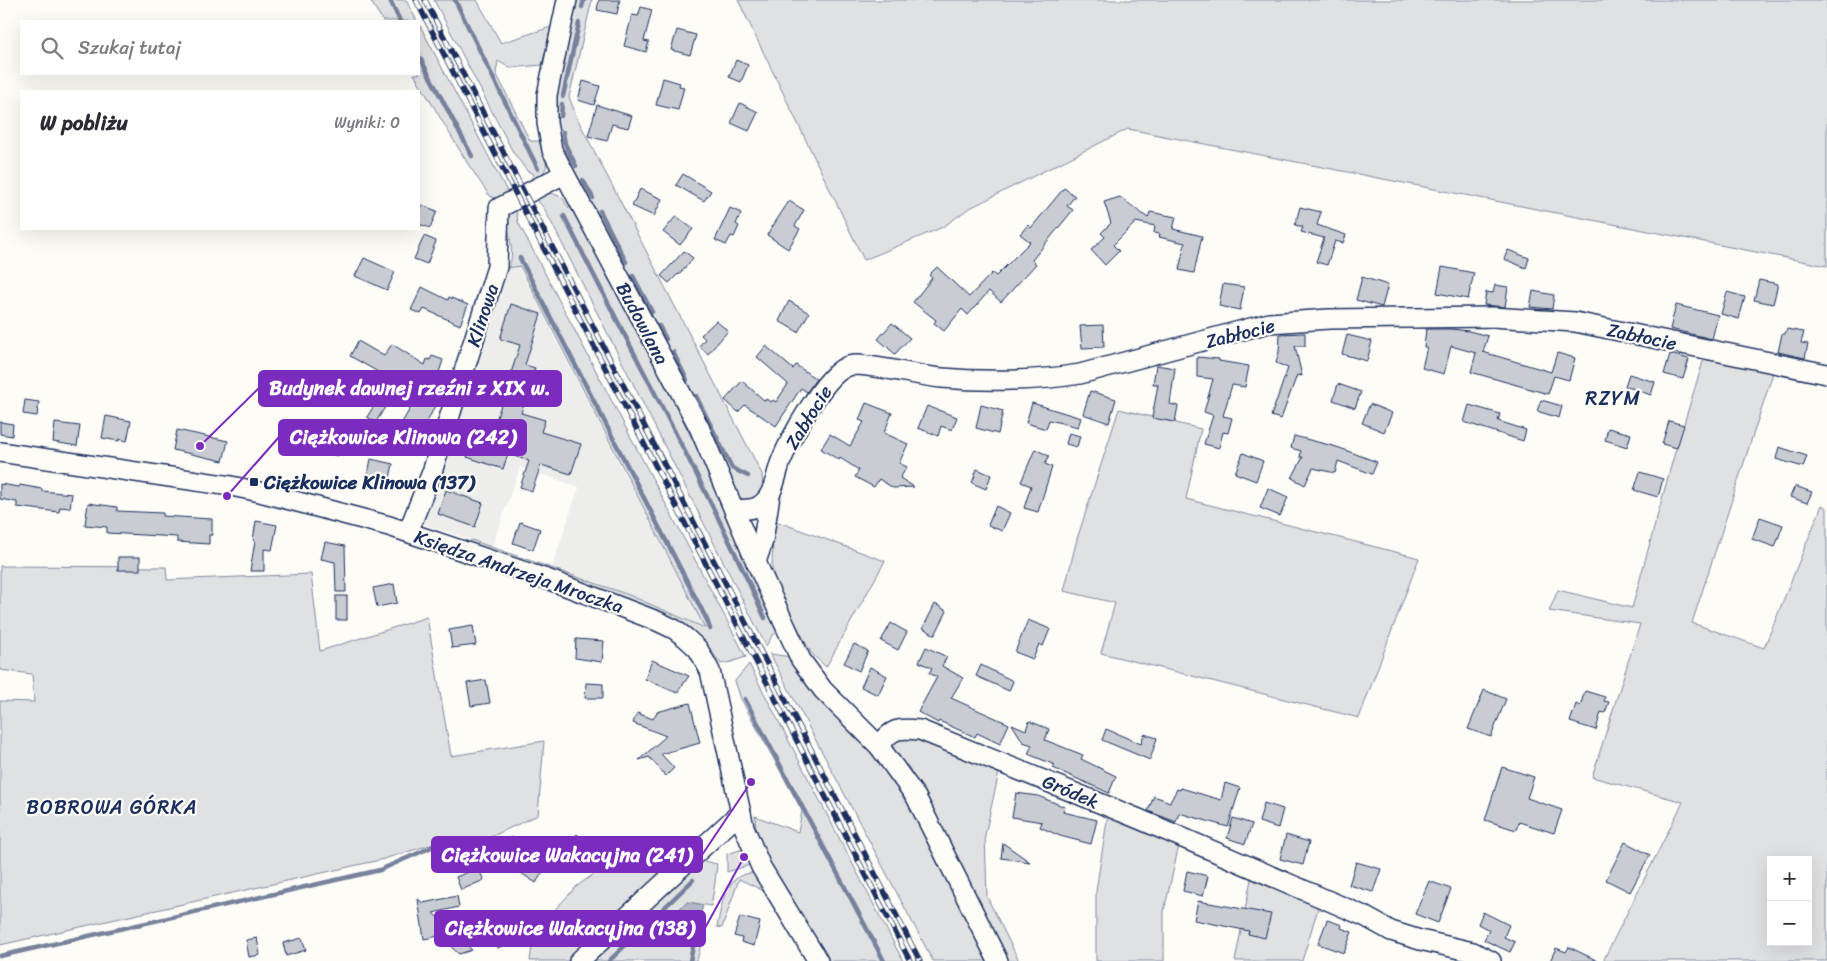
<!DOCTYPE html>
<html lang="pl">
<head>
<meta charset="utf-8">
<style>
	:root { --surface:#fff; --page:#f2f2f3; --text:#2b2b33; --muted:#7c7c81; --line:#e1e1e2 }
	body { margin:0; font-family:Sriracha,sans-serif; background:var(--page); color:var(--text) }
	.controls { position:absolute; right:15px; bottom:15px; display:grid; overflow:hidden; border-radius:0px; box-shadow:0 5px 20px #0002 }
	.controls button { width:45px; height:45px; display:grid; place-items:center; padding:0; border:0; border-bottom:1px solid var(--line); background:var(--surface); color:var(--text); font:25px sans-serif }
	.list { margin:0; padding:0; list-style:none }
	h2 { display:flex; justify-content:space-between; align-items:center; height:65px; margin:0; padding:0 20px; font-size:21px }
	h2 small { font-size:16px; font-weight:400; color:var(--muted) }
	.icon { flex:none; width:28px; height:28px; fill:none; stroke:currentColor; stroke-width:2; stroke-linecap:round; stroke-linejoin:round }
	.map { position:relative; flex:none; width:1827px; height:961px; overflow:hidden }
	.search { position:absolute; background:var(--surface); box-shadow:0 5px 20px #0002; left:20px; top:20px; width:400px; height:55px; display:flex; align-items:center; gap:12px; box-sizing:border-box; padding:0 18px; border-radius:0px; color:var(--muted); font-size:19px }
	.panel { position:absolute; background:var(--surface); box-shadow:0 5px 20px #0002; left:20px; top:90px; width:400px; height:140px; border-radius:0px }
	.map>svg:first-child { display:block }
	.built { fill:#edeeec }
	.green { fill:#e0e1e3; stroke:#7e88a0; fill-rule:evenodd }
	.water { fill:#b3b8c5; stroke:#76819c }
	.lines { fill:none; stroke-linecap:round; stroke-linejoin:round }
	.stream { stroke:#76819c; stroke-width:4.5 }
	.building { fill:#c9ccd3; stroke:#1b2f5e }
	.minor-casing { stroke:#1b2f5e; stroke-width:22 }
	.minor { stroke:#fdfcf7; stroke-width:19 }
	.rail-casing { stroke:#1b2f5e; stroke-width:5.5 }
	.rail { stroke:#fdfcf7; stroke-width:4; stroke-dasharray:11; stroke-linecap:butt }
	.poi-dot { fill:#1b2f5e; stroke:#fdfcf7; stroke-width:2 }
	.labels { text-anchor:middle; stroke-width:4.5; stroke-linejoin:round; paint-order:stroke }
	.street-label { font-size:19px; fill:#1b2f5e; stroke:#fdfcf7 }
	.poi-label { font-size:19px; font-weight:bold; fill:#1b2f5e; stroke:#fdfcf7; text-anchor:start }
	.neighbourhood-label { font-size:20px; letter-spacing:1px; fill:#1b2f5e; stroke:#fdfcf7 }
	.leader { fill:none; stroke:#7b2cbf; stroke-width:2 }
	.callout-dot { fill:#7b2cbf; stroke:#fdfcf7; stroke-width:2 }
	.callout { fill:#7b2cbf; stroke:#7b2cbf; stroke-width:2 }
	.callout-label { font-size:20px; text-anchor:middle; font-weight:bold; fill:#fff }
</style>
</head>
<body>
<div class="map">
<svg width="1827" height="961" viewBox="0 0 1827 961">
	<rect width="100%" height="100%" fill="#fdfcf7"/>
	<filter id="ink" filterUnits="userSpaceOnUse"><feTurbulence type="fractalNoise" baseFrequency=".02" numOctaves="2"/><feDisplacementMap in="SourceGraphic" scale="10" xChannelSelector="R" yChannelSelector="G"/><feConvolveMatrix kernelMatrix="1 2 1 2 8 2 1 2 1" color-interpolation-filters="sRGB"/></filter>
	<g filter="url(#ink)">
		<polygon class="built" points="519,266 648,519 705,628 629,595 552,567 579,487 520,467 492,547 420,523 443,472 472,383 508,268"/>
		<g class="green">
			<polygon points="370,0 406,0 417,21 383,21"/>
			<path d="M434,0H477L501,43L551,27L542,65L510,68L498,61L496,73L530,141H539C548,166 553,169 528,183L534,174L527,171L513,152Z"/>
			<polygon points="574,0 592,0 569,97 577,118 762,474 763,487 757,498 745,501 735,495 618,262 618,252 578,180 558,131 553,94"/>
			<polygon points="738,0 1827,0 1827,266 1128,129 968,209 943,227 864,260"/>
			<polygon points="419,24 508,193 499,199 492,197 489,195 468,164 414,74 419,74"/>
			<polygon points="551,193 562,197 569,208 573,206 660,374 720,495 778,632 772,636 766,646 544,208 536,199"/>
			<path d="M516,210L518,222L746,657L731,662L721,664L705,643L691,631L469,545L471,540L629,595L705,628L520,266L508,268C518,252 503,223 509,215C510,214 515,210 516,210Z"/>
			<path d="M1705,355L1774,370L1692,623L1764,648L1822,505L1827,508V961H1603L1683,802L1592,777L1640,624L1549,611L1558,590L1632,608L1673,459ZM1771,860H1808V942H1771Z"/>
			<polygon points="1119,409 1201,429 1186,499 1419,558 1359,718 1101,653 1115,603 1064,591 1077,539"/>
			<polygon points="773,520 885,561 826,667 811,653 778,590 772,569"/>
			<polygon points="0,566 166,567 167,580 311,574 320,651 427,617 451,756 544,741 538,815 456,853 450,839 380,860 0,945 0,701 34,702 32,674 0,670"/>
			<polygon points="770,654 792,657 813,689 848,730 873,754 893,778 912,805 990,961 933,961"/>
			<polygon points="749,664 903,961 826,961 765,854 756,829 755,816 798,832 802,811 741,699 735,681"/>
			<polygon points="908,737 1000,768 985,835 987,897 1019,961 1008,961 908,766 900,761 892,748 897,738"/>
			<polygon points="1108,814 1179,845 1164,911 1164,961 1096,961 1096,891"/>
			<polygon points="743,849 750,865 727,872 727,854"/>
			<polygon points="679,850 639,895 567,961 530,961 534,932 577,886 621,855"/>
			<polygon points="699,860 717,864 715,883 711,906 688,902 681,907 679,917 699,923 705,927 697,961 592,961"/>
			<path d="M751,873L756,875L764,891L739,879L722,928L717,927C722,904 724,876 751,873Z"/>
			<polygon points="1252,874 1319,905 1302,961 1235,961"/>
		</g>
		<polygon class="water" points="688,902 703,905 699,923 679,918 681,907"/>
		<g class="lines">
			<g class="stream">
				<polyline points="390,0 400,21"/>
				<polyline points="455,0 538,169"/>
				<polyline points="582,7 584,0"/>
				<polyline points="419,56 472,156"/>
				<polyline points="563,96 579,23"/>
				<polyline points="561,116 562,104"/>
				<polyline points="563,132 565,144 576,166"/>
				<polyline points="583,180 593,198"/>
				<polyline points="600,211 626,262"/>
				<path d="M564,216C631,351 704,481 765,618"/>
				<polyline points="520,258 707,620 710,629"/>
				<polyline points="633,276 652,312"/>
				<polyline points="659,326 666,339"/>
				<polyline points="673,352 687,380"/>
				<polyline points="696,396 732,468 748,476"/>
				<polyline points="745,699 884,961"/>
				<polyline points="0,956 380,870 450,839"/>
				<polyline points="609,961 693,880"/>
				<polyline points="690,961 696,932"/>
			</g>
		</g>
		<g class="building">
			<polygon points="599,0 620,0 617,14 597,10"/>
			<polygon points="641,7 652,10 644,41 649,42 646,52 624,46 632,15 638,16"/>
			<polygon points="677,30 696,35 690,55 671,50"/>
			<polygon points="736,60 748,65 741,82 729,77"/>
			<polygon points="663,78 680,83 679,86 684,87 678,110 656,105"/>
			<polygon points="583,81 600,86 594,105 578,100"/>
			<polygon points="740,103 758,112 749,131 731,123"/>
			<polygon points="597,105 632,116 628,128 612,124 607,141 588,136"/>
			<polygon points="683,174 711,191 704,201 676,185"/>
			<polygon points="1064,188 1075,196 1067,206 1073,210 1032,260 1036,264 1001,302 989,291 968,315 962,309 944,331 934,323 936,320 913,302 932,278 929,275 937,267 969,297 992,273 996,276 1030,242 1020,234 1028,225 1031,228"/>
			<polygon points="640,189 662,199 654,216 632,206"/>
			<polygon points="1120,197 1148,218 1150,212 1176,217 1173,229 1202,236 1194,273 1179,270 1185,243 1159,237 1160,234 1154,233 1155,226 1136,222 1113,245 1119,251 1105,265 1091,250 1105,237 1101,233 1111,223 1104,202"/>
			<polygon points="789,201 804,210 795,226 800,229 788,249 767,235"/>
			<polygon points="419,204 437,211 430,228 419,224"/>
			<polygon points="1300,207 1321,212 1317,225 1346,235 1343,243 1335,241 1327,265 1316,262 1324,238 1301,232 1303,227 1295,225"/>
			<polygon points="730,208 741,213 736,224 739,226 734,237 731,236 726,245 715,240"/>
			<polygon points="676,216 693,229 680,245 663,232"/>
			<polygon points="424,236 436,241 427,264 414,259"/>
			<polygon points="1508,250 1529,258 1526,268 1504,259"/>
			<polygon points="684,251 693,258 679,275 678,274 669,283 661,276"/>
			<polygon points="364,258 395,272 387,290 355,276"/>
			<polygon points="1442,267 1474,273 1468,299 1437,293"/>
			<polygon points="1362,277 1388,285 1382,307 1356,300"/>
			<polygon points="1759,280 1778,284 1773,304 1754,300"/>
			<polygon points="1223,284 1244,287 1240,310 1219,306"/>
			<polygon points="1495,285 1508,287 1505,307 1484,305 1486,292 1493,293"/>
			<polygon points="422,287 448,300 449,297 468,305 460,325 424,309 421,314 411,310"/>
			<polygon points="1533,291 1554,295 1552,309 1530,307"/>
			<polygon points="1727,292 1745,297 1739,319 1721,314"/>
			<polygon points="789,301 809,313 798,332 779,321"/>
			<polygon points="511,304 541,314 525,365 535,368 521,413 545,420 541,432 581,444 571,474 541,465 532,491 520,487 529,461 508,454 503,469 467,457 470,447 486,452 520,345 500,339"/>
			<polygon points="1676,305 1718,315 1712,339 1670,329"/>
			<polygon points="716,321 728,331 708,354 699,346 705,339 701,335"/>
			<polygon points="892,323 910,338 895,354 878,339"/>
			<polygon points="1103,325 1104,347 1082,348 1080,326"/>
			<polygon points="1426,329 1451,329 1469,331 1488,336 1483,352 1551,372 1557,353 1575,358 1569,380 1554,376 1548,394 1471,372 1476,353 1451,346 1444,374 1422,368 1427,347 1424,347"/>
			<polygon points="1787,329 1804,332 1801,343 1808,344 1805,358 1778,352 1782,334 1785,334"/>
			<polygon points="1305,333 1305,346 1295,346 1302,376 1297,375 1281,419 1271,416 1288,368 1276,363 1279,352 1280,334"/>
			<polygon points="1347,335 1372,341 1367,361 1342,354"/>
			<polygon points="358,341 384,356 392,344 425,365 427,359 430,360 432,356 443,360 431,397 438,400 414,448 410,448 393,438 411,407 390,399 376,422 367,417 375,404 371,401 381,384 377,381 380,376 377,374 378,372 350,356"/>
			<polygon points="766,346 793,369 796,365 816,379 807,392 801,388 776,426 745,405 738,412 725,400 742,381 765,401 766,399 771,402 773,400 776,402 788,384 757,357"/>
			<polygon points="1670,354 1689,359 1683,379 1664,374"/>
			<polygon points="1197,357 1219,359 1219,361 1249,366 1245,387 1232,385 1223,416 1232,418 1228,433 1223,432 1219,448 1204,444 1213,415 1204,412 1213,379 1197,377"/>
			<polygon points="1156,365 1175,368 1170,404 1178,406 1175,422 1152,418 1158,384 1153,384"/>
			<polygon points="1629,374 1655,382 1651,395 1625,386"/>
			<polygon points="1338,384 1361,392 1355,408 1333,400"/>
			<polygon points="1090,391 1116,399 1109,423 1083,414"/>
			<polygon points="25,400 39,402 37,416 23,414"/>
			<polygon points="1541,400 1562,406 1559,418 1537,411"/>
			<polygon points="866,403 892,413 884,433 908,444 899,463 907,467 900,478 914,487 893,488 879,479 874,487 855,477 859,470 840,458 839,460 821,449 830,434 850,446 864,422 859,420"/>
			<polygon points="1032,403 1081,418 1078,427 1049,420 1046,429 1026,423"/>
			<polygon points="1370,404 1392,413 1384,432 1362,423"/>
			<polygon points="981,405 1003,411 998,434 976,428"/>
			<polygon points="1469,405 1500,414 1498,421 1526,430 1523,441 1464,422"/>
			<polygon points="927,406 957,417 952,430 941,426 938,436 918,428"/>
			<polygon points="106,416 131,421 127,441 119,439 119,441 102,438"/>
			<polygon points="1669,421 1684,425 1677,448 1662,444"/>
			<polygon points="0,422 13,424 12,436 0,434"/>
			<polygon points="55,423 80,426 77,446 53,442"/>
			<polygon points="334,423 346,426 344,434 349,435 346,449 340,447 338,456 326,453 328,444 323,443 327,429 331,431"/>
			<polygon points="1608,428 1631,434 1627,447 1605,440"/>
			<polygon points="177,430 228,441 223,461 173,450"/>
			<polygon points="1069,433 1080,436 1077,447 1066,444"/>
			<polygon points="1294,436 1337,447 1377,462 1372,474 1338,461 1335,473 1313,468 1305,485 1292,478 1303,457 1300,457 1301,451 1291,448"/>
			<polygon points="1779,447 1807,456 1803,467 1776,459"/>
			<polygon points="1035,449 1049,456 1045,464 1052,467 1038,512 1024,508 1031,486 1021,482"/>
			<polygon points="1243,453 1263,461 1256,481 1235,473"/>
			<polygon points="371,459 393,464 388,488 366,483"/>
			<polygon points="977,469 991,475 986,489 972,483"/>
			<polygon points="1640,472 1663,479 1658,497 1634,490"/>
			<polygon points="0,484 19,487 20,485 42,489 42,491 72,494 70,508 60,507 59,512 17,507 17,502 0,499"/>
			<polygon points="1795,486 1812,492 1807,503 1790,497"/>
			<polygon points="1268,488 1288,497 1280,516 1260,508"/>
			<polygon points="446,490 483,503 475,527 438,514"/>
			<polygon points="88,503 117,507 117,511 163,513 163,516 212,519 212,535 209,535 209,544 177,542 177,537 107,533 107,527 85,525"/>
			<polygon points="996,506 1010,513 1002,531 988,525"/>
			<polygon points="1760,517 1783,525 1775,547 1752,539"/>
			<polygon points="256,521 277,525 272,550 264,549 264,571 250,571 255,541 253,540"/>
			<polygon points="520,522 540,529 533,550 513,543"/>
			<polygon points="325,542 345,546 346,592 336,592 335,562 321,559"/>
			<rect x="118" y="557" width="22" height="13"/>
			<polygon points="394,584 397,603 377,607 373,588"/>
			<rect x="336" y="596" width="11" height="24"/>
			<polygon points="935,604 947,611 935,635 923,628"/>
			<polygon points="1028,620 1050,629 1043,646 1039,644 1033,659 1015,652"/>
			<polygon points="891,623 907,632 898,650 881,641"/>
			<polygon points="473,626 476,645 452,648 449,630"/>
			<polygon points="576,639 604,641 602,662 575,658"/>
			<polygon points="854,644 868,651 859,671 844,663"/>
			<polygon points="926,647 947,657 942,666 963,678 951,698 1009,724 1000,744 977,733 975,737 939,721 938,723 918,712 937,677 929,673 932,668 919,662"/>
			<polygon points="652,660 689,676 677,693 645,679"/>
			<polygon points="981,665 1013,681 1009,691 976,676"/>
			<polygon points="870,667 887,676 878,695 861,687"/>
			<polygon points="486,680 490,703 471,706 467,683"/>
			<polygon points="586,683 603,684 603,698 585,698"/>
			<polygon points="1484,690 1506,699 1491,737 1468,729"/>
			<polygon points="1585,691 1605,697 1604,701 1609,702 1605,713 1601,712 1596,730 1570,722 1576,704 1580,706"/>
			<polygon points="690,703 700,743 661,754 674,768 666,776 649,757 639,760 666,736 633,723 637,713 653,719 657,712"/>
			<polygon points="1029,721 1049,729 1045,740 1083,755 1081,759 1116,776 1109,793 1053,768 1055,765 1028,754 1032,745 1023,742 1012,724 1026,730"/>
			<polygon points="1106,729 1141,744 1144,734 1157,738 1150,760 1102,740"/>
			<polygon points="1502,767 1534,777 1527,798 1562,810 1554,833 1519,822 1516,830 1485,820"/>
			<polygon points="1225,783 1240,788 1228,827 1179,813 1176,822 1148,811 1154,796 1170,802 1177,789 1180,790 1181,788 1221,800"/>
			<polygon points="1016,793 1038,796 1065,807 1063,812 1097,820 1091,844 1060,836 1040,827 1042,822 1012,817"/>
			<polygon points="1264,803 1283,809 1278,828 1259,822"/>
			<polygon points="1233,818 1252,824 1245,844 1227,838"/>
			<polygon points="577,834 594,849 581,865 563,850"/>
			<polygon points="1286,835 1309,842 1303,865 1280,859"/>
			<polygon points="512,837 529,851 521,860 505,846"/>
			<polygon points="1625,842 1650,855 1630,892 1606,880"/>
			<polygon points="1003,843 1030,862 1001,858"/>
			<polygon points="528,855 546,866 536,883 518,871"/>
			<polygon points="1356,862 1381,869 1373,892 1349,885"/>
			<polygon points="478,868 484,880 461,890 456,877"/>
			<polygon points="1187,871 1208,876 1203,896 1183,891"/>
			<polygon points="1429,881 1451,889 1438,923 1415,914"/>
			<polygon points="457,896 459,907 433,913 472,950 459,954 439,936 424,939 418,899 423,903"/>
			<polygon points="1198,901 1271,914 1265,938 1248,934 1249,931 1194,920"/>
			<polygon points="1483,912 1509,925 1504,937 1515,942 1510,952 1484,940 1489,930 1478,924"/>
			<polygon points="502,913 513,933 509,935 512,941 498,948 483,923"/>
			<polygon points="740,917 760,922 754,946 741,942 742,938 734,936"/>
			<polygon points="1327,920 1342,925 1341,928 1352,932 1344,953 1318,944"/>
			<polygon points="257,938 260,955 249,957 246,940"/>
			<polygon points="302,938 306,950 286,956 283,943"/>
			<polygon points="1569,947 1598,961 1550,961 1556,948 1566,952"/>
		</g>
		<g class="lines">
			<g class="minor-casing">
				<g id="minor">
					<polyline points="567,0 547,95 547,123 552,150 699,427 756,562 801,660 823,690 879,746 916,797 998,961"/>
					<polyline points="0,452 231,486 260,492 389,526 555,582 657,621 674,629 686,638 698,649 710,671 744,827 761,867 818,961"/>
					<path d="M734,510C740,509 751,510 757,507C774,499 775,477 781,461C790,439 824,376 846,367C849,365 854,365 857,365C886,367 913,375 942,378C985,382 1037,381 1080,374L1269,323L1329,319L1492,317L1575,322L1827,374"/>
					<polyline points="408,532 432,472 497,267 499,208 564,174"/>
					<polyline points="756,562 763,541 770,495"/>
					<path d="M879,746C892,728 898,728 920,730L1139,819L1364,916L1391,931L1420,940L1473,952L1491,961"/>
					<polyline points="579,961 741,812"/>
				</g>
			</g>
			<use href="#minor" class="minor"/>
			<g class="rail-casing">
				<g id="rail">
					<polyline points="416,0 910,961"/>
					<polyline points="425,0 920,961"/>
				</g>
			</g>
			<use href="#rail" class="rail"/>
		</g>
	</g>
	<rect class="poi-dot" x="249" y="477" width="10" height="10" rx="2.5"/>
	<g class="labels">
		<g class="street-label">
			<text transform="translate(482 315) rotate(-72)" y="7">Klinowa</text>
			<text transform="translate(643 323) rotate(62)" y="7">Budowlana</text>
			<text transform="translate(1240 333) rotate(-14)" y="7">Zabłocie</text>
			<text transform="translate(1642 336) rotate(12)" y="7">Zabłocie</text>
			<text transform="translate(808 417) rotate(-58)" y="7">Zabłocie</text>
			<text transform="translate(519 571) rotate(19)" y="7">Księdza Andrzeja Mroczka</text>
			<text transform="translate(1071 791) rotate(23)" y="7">Gródek</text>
		</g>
		<g class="poi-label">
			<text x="264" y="489">Ciężkowice Klinowa (137)</text>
		</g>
		<g class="neighbourhood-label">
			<text x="1613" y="405">RZYM</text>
			<text x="112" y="814">BOBROWA GÓRKA</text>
		</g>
	</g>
	<path class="leader" d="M200 446L259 388M227 496L279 437M751 782L702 855M744 857L705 928"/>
	<g class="callout-dot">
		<circle cx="200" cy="446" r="5"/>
		<circle cx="227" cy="496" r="5"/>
		<circle cx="751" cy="782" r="5"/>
		<circle cx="744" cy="857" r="5"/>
	</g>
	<g class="callout">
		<rect x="259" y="371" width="302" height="35" rx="5"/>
		<rect x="279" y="420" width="247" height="35" rx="5"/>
		<rect x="432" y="837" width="270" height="35" rx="5"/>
		<rect x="435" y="911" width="270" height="35" rx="5"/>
	</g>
	<g class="callout-label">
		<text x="410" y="395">Budynek dawnej rzeźni z XIX w.</text>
		<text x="403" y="444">Ciężkowice Klinowa (242)</text>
		<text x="567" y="862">Ciężkowice Wakacyjna (241)</text>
		<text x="570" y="935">Ciężkowice Wakacyjna (138)</text>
	</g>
</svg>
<div class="controls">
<button>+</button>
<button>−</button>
</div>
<div class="search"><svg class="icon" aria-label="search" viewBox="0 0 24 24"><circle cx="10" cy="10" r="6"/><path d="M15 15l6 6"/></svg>Szukaj tutaj</div>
<section class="panel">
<h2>W pobliżu<small>Wyniki: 0</small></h2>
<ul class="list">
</ul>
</section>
</div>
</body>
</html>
